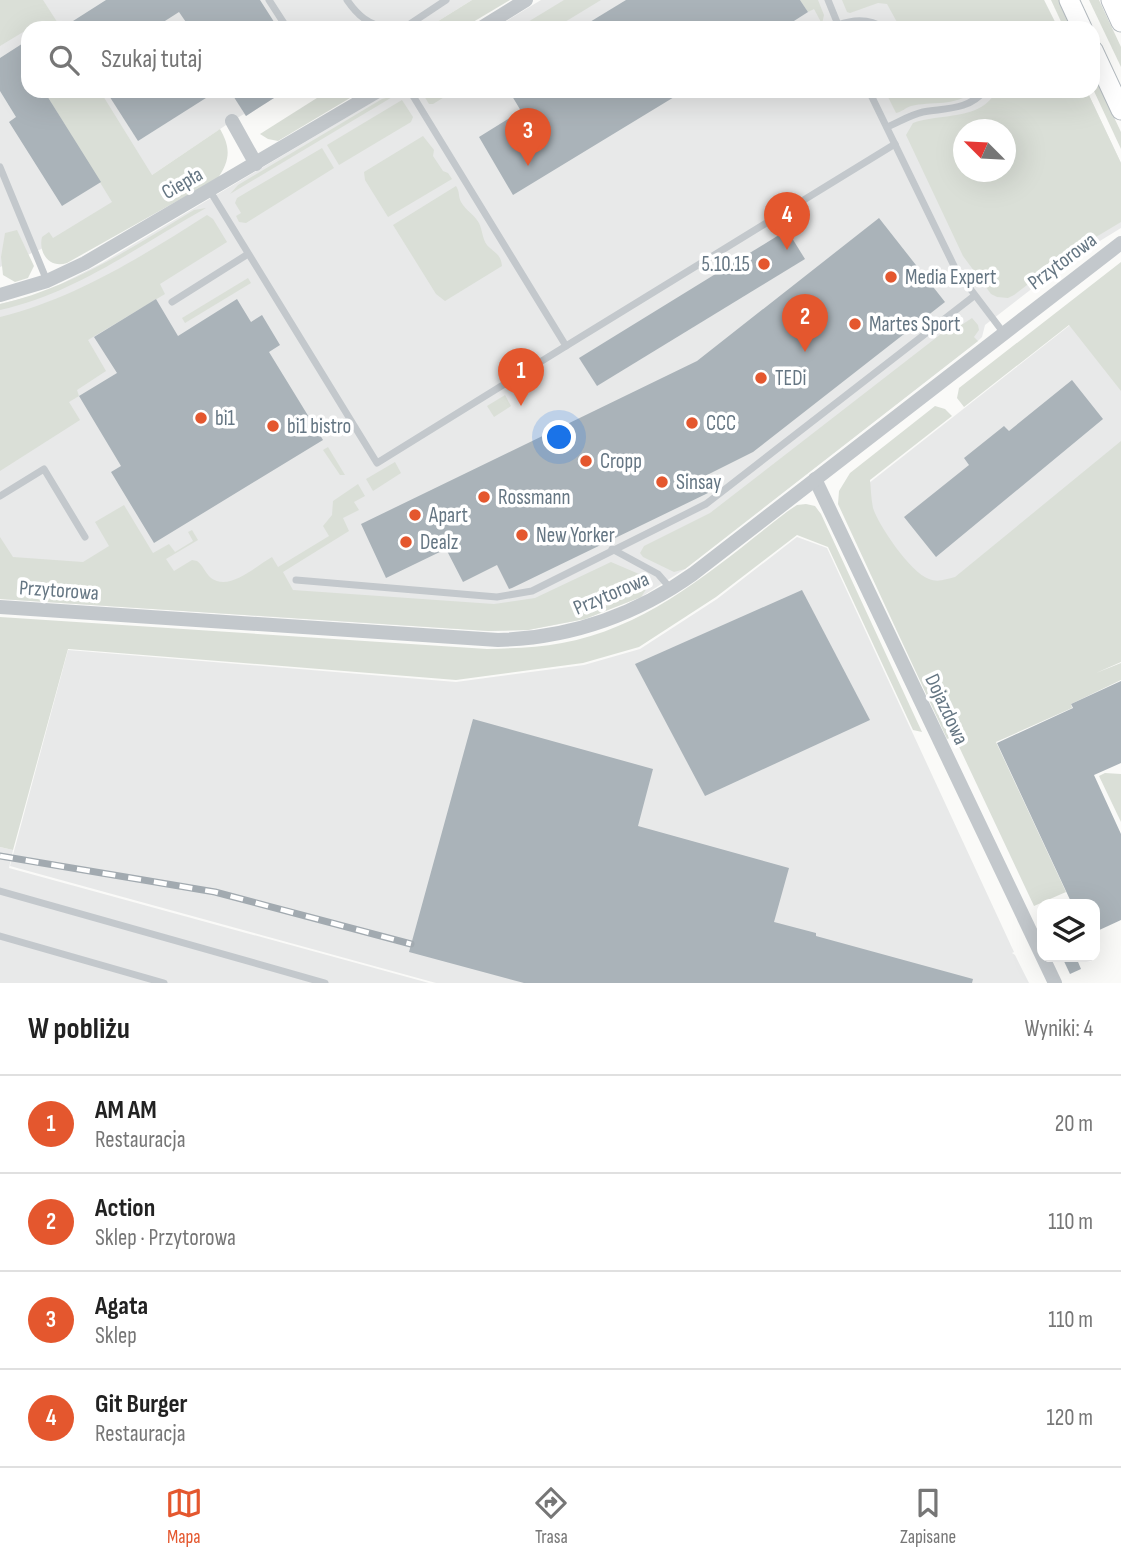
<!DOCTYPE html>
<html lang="pl">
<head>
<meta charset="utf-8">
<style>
	:root { --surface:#fff; --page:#f2f2f2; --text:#222; --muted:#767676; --line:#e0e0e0; --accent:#e4572e }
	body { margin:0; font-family:"Sofia Sans Condensed",sans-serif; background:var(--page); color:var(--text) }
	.controls { position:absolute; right:21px; bottom:21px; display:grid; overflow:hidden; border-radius:14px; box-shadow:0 7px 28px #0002 }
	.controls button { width:63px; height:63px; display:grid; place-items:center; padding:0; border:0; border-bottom:2px solid var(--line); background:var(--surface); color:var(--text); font:35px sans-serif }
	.compass { position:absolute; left:953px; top:119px; width:63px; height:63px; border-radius:50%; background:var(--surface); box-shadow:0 7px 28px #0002; rotate:294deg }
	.you { position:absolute; left:560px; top:438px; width:24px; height:24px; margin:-18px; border:5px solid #fff; border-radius:50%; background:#1a73e8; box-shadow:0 0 0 10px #1a73e833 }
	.badge { display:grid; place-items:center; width:46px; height:46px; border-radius:50%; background:var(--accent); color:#fff; font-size:23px; font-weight:700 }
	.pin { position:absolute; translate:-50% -58px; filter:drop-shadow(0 2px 4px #0008) }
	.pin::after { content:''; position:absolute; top:37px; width:24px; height:21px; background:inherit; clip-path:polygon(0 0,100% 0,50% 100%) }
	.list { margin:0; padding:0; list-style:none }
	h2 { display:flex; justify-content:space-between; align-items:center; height:91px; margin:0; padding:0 28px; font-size:30px }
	h2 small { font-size:23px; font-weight:400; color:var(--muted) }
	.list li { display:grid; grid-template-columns:46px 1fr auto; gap:21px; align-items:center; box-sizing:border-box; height:98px; padding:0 28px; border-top:2px solid var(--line) }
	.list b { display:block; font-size:26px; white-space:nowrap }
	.list p { margin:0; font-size:23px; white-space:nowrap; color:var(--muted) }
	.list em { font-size:23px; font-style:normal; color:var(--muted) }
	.icon { flex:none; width:38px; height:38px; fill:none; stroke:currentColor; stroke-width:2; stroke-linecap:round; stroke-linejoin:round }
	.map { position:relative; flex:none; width:1121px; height:983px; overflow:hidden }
	.search { position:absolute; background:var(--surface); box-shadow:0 7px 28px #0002; left:21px; right:21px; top:21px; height:77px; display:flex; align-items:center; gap:18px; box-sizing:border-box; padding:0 24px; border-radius:21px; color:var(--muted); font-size:26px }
	.sheet { height:483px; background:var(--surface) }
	nav { display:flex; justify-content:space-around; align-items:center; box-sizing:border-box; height:98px; border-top:2px solid var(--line); background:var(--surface); font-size:19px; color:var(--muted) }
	nav a { display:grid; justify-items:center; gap:4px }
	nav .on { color:var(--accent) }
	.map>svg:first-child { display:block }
	.built { fill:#e8e9e9; fill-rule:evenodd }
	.green { fill:#dadfd7; fill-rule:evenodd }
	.building { fill:#aab3b9 }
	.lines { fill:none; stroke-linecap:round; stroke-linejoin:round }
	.secondary-casing { stroke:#b3babf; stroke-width:21 }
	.lane { stroke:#c3c8cc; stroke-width:7 }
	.street { stroke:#c3c8cc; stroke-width:14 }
	.secondary { stroke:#fff; stroke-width:19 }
	.rail-casing { stroke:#a2aab0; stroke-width:7 }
	.rail { stroke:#fff; stroke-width:4.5; stroke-dasharray:13; stroke-linecap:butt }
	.poi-dot { fill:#e4572e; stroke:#fff; stroke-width:2.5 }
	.labels { text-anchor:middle; stroke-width:7; stroke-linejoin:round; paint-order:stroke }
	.street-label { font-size:21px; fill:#657683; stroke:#fff }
	.poi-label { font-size:21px; fill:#657683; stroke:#fff; text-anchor:start }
</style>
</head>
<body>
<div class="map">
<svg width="1121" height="983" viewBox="0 0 1121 983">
	<rect width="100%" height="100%" fill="#fafaf8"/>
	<g class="built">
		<polygon points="17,0 472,0 427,28 28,28 28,91 285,91 246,116 244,114 232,121 152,175 80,232 0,267 0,11"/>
		<polygon points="541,0 1044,0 1058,28 495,28"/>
		<path d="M391,91H1087L1121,163V228L1069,260L985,325L982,337L978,341L685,569L641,597L585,619L528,630L488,631L0,599V304L43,293L102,263ZM964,130H1006V172H964Z"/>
		<polygon points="1121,285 1121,477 901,620 864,487"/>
		<polygon points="797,537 827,548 1014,952 1012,953 1015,955 1029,983 436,983 10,866 68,650 456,682 584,665 640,649 717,599"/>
		<polygon points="0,847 13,850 9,868 429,983 0,983"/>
	</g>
	<g class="green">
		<polygon points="0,0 43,0 61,28 33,26 0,46"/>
		<polygon points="472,0 510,0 463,28 427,28"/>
		<polygon points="564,0 601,0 555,28 518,28"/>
		<polygon points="800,0 818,0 824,15 822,24 814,9 808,12"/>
		<polygon points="842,0 1044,0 1058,28 904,28 906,27 903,22 898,24 887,4 878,3 850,13 847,12"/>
		<polygon points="1051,0 1059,0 1072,28 1064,28"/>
		<polygon points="1089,0 1099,0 1121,47 1121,67"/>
		<polygon points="1093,73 1121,132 1121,149 1093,89"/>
		<path d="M51,91H100L152,175L220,129C231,148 230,160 218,178L67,263C50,269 38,253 42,237L49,232L53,238L112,202L46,94Z"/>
		<polygon points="328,91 347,91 350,98 278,141 268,139 260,134"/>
		<polygon points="421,91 454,91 433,104 429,104"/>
		<path d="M885,91H905L915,96L925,97L943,91H972C958,107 930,101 911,106C905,108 902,112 896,113Z"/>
		<path d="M996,91H1087L1121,163V222L1066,255L1014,295L1008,298L997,297L991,294L963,256L906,135L913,123C939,113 982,121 996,91ZM964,130H1006V172H964Z"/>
		<polygon points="394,96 230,194 238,185 382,99"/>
		<polygon points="402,100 413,117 411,122 339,165 327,145"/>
		<polygon points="423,136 434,150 433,156 443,171 448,173 452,179 388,217 365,180 364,172"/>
		<polygon points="322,148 334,168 246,223 239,222 236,216 241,213 235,203 237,198"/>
		<path d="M456,186C460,192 458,196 461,202C466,211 474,214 479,223C483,231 482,242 490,248C497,254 501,256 502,266L445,301L436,294L393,225Z"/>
		<path d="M206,208C139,245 77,293 0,310V304C71,288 133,247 194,210Z"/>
		<path d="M207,215L213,219L227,242L160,284L165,294L88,340L106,371L77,390L79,396L69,402L80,420L0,471V317C76,298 141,257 207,215Z"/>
		<polygon points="17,230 34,266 28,278 15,282 3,275 1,257 5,233"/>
		<polygon points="1121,262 1121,391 1069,325 964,407 957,398 959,388"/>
		<polygon points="248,278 251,283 185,323 182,318"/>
		<polygon points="972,318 978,325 979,330 974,337 978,341 685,569 674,572 643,557 640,553 644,546 710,513 959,320 963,324"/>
		<polygon points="505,395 511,406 494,417 487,406"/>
		<path d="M935,406L945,409L952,416L870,480C871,489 871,499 873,508C879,526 910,572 929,579C938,583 946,579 955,577L1121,441V662L1096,673L1121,663V680L1071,704L1072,708L996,742L1066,892L1034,906L954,736L947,739L838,504L839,491L850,473Z"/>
		<polygon points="328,447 345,475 340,475 323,450"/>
		<polygon points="395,462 401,473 373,491 366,479"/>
		<path d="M358,484L365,496L354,502L359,510L343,518L349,531L283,572L293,590L494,604L535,598L611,562L639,574L647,583V588L641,597L585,619L528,630L489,631L0,599V537L13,557L83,562L109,546L95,522L124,505L153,553L169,544L175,552L193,541L188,532L192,530L198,540L166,559L174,571L192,560L197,561C203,565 205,573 211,578C229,592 256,566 272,557L278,567L329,536L323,526L332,515L333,501Z"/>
		<path d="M806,504L815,506L821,514L922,732L913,730L828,547L797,535L716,597L639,647L583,663L456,680L68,649L13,850L0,847V617L487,649C512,648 537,648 562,643C651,627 719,564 788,511L797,505Z"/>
		<polygon points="1105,773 1121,774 1121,822 1099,776"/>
	</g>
	<g class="building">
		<polygon points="106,0 260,0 278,28 190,28 179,12 154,28 62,28"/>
		<polygon points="626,0 800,0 808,12 783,28 580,28"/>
		<polygon points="28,40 28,91 44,91 101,182 62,206 9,122 16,117 0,91 0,58"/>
		<polygon points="106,91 217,91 138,141"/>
		<polygon points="230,91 285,91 246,116"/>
		<polygon points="509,91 684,91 513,195 479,137 521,111"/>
		<polygon points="879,218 945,302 753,452 701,478 708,493 512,588 509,589 497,565 463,582 446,549 386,578 361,524 697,361"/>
		<polygon points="787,230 805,259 597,386 579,358"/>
		<polygon points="156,299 178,336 237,299 251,322 262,315 280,345 269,352 323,440 154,543 111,472 121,466 79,396 117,373 94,337"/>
		<polygon points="1072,380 1103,419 936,557 904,517 969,465 964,458 1004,426 1009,431"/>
		<polygon points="802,590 870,720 705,796 635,664"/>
		<polygon points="1121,681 1121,763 1094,775 1121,834 1121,920 1095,932 1095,904 1072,904 997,743 1073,708 1071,704"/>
		<polygon points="473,719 653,769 638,826 789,868 774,922 816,933 816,936 973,979 972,983 524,983 409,952"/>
		<polygon points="1062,957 1076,957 1081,969 1070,974"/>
	</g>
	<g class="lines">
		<g class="secondary-casing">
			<g id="secondary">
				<polyline points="1069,0 1082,28"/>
				<polyline points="1111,0 1121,22"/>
				<polyline points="1093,50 1121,110"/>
			</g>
		</g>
		<g class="lane">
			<polyline points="269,0 287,28"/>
			<path d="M347,0C358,16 368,24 387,28"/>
			<polyline points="828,0 839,27"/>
			<path d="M838,25C854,19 869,18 884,28"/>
			<polyline points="404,28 446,0"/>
			<polyline points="410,91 566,346 895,144"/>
			<polyline points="869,91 956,270 1003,332"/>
			<path d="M887,127C899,122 910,115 923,112C945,108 969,110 984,91"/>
			<polyline points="0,167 47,281"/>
			<polyline points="210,191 377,463 566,346"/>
			<polyline points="172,302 248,254"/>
			<polyline points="0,496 44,469 85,537"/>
			<polyline points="612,549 658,574 671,589"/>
			<polyline points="296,580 497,597 532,591 706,504 974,296"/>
			<polyline points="0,891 325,983"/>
			<polyline points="0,936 164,983"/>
		</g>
		<g class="street">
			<polyline points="481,28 526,0"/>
			<polyline points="232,121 256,164"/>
			<polyline points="0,295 47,281 85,263 378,91"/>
			<polyline points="815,479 1055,983"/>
			<path d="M0,607L498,640C570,638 634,616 693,574L1121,243"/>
		</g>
		<use href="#secondary" class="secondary"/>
		<g class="rail-casing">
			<polyline id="rail" points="0,856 215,892 411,944"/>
		</g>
		<use href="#rail" class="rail"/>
	</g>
	<g class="poi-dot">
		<circle cx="764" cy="264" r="7"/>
		<circle cx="891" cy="277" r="7"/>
		<circle cx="855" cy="324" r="7"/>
		<circle cx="761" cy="378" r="7"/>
		<circle cx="201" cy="418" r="7"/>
		<circle cx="692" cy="423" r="7"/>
		<circle cx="273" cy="426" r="7"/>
		<circle cx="586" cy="461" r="7"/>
		<circle cx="662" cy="482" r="7"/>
		<circle cx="484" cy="497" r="7"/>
		<circle cx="415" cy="515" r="7"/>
		<circle cx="522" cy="535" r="7"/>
		<circle cx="406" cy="542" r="7"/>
	</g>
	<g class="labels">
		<g class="street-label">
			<text transform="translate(182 183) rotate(-30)" y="7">Ciepła</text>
			<text transform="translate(1062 261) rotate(-37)" y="7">Przytorowa</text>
			<text transform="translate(59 590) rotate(4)" y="7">Przytorowa</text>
			<text transform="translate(611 593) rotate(-23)" y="7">Przytorowa</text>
			<text transform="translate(947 709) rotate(65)" y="7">Dojazdowa</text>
		</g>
		<g class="poi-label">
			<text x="750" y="271" text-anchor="end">5.10.15</text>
			<text x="905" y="284">Media Expert</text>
			<text x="869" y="331">Martes Sport</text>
			<text x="775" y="385">TEDi</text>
			<text x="215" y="425">bi1</text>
			<text x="706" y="430">CCC</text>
			<text x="287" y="433">bi1 bistro</text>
			<text x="600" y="468">Cropp</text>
			<text x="676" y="489">Sinsay</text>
			<text x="498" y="504">Rossmann</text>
			<text x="429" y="522">Apart</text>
			<text x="536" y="542">New Yorker</text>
			<text x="420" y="549">Dealz</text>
		</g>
	</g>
</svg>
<div class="controls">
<button><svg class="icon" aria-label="layers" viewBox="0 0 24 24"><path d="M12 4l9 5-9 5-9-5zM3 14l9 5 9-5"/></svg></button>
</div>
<svg class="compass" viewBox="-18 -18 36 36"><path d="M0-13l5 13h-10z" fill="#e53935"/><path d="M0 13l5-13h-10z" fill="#767676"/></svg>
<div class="you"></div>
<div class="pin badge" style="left:521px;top:406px">1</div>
<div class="pin badge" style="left:805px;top:352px">2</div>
<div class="pin badge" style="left:528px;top:166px">3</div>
<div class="pin badge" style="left:787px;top:250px">4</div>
<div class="search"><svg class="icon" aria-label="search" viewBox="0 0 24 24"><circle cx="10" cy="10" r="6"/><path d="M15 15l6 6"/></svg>Szukaj tutaj</div>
</div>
<section class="sheet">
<h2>W pobliżu<small>Wyniki: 4</small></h2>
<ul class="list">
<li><span class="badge">1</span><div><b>AM AM</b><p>Restauracja</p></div><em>20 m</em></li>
<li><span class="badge">2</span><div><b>Action</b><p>Sklep · Przytorowa</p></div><em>110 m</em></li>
<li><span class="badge">3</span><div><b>Agata</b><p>Sklep</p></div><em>110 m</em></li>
<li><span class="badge">4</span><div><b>Git Burger</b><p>Restauracja</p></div><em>120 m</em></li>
</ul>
</section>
<nav>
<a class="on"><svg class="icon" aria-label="map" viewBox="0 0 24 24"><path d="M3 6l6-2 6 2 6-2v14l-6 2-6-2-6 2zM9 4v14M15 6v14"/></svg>Mapa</a>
<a><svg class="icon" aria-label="directions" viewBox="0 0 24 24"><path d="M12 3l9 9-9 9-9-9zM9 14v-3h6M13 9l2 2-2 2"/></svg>Trasa</a>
<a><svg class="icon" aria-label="saved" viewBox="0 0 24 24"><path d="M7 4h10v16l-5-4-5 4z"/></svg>Zapisane</a>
</nav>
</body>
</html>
